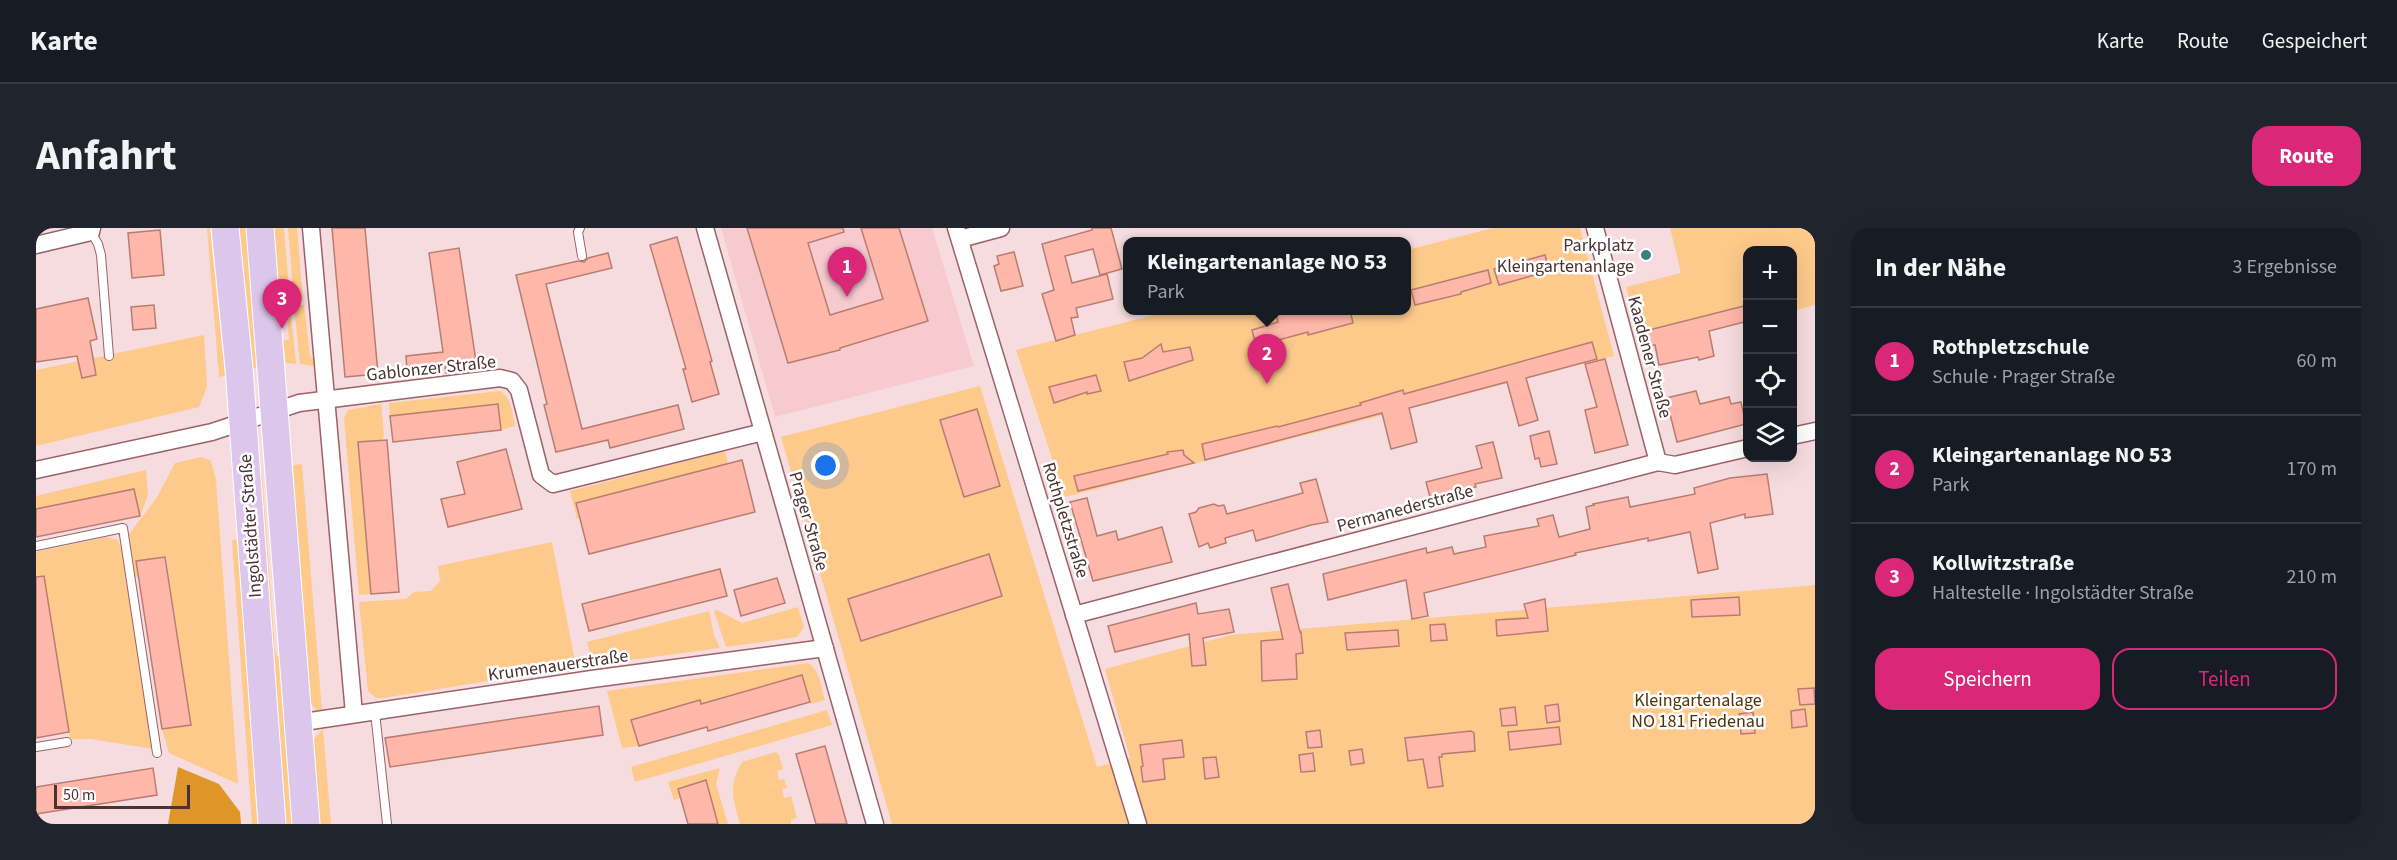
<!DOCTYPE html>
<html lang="de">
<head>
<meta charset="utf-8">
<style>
	:root { --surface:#171b24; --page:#20242c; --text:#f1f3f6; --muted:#9ea1a6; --line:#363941; --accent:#db2777 }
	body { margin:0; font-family:"Source Sans 3",sans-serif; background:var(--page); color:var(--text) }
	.controls { position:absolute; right:18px; top:18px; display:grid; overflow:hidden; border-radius:12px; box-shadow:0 6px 24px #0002 }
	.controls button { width:54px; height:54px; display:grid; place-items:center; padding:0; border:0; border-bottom:2px solid var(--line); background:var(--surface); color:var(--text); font:30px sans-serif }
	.scale { position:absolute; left:18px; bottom:15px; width:136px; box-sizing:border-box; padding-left:6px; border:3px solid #4b3134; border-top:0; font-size:16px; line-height:21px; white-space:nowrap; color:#4b3134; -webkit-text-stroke:4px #fff; paint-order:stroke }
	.you { position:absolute; left:790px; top:238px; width:21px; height:21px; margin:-15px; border:4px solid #fff; border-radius:50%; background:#1a73e8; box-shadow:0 0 0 9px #1a73e833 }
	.badge { display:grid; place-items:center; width:39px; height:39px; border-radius:50%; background:var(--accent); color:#fff; font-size:20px; font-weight:700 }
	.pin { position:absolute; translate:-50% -50px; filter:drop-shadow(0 2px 3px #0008) }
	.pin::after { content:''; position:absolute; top:32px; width:21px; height:18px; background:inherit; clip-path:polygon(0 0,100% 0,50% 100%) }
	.popup { position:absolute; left:1087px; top:9px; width:288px; height:78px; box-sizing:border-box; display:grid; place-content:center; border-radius:12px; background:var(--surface); filter:drop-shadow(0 2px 4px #0005); font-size:20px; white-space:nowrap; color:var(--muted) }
	.popup b { font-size:22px; color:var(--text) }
	.popup::after { content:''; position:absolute; left:50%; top:100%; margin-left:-12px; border:12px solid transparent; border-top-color:var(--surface) }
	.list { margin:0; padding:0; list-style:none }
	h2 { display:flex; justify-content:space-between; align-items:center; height:78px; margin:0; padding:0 24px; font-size:26px }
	h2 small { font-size:20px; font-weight:400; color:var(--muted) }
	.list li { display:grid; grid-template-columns:39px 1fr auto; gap:18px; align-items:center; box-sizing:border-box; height:108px; padding:0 24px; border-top:2px solid var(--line) }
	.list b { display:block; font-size:22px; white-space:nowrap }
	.list p { margin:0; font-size:20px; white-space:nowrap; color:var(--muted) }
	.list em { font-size:20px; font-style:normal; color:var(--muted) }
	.actions { display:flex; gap:12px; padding:18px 24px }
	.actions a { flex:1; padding:14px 0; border:2px solid var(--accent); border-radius:18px; text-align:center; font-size:21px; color:var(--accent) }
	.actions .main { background:var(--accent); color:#fff }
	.icon { flex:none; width:33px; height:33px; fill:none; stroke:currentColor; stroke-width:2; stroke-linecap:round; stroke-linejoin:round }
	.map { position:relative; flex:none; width:1779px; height:596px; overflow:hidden; border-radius:18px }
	header { display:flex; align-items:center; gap:36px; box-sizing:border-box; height:84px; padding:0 30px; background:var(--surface); border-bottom:2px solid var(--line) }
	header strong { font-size:28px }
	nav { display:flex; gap:33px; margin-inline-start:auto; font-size:21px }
	.intro { display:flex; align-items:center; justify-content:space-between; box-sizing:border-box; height:144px; padding:0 36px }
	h1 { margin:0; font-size:42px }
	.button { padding:15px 27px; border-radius:18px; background:var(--accent); color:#fff; font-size:21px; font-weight:700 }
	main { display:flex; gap:36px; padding:0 36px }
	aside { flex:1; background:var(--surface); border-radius:18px; box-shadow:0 6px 24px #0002 }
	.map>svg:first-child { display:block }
	.built { fill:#f7cacf }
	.green { fill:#fdca8b }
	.forest { fill:#de962a }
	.building { fill:#ffb7a9; stroke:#b77d72; stroke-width:1.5 }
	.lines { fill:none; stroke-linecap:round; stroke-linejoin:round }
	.lane-casing { stroke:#9b6269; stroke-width:10 }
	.street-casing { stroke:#9b6269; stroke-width:19 }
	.primary-casing { stroke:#fff; stroke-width:29 }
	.lane { stroke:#fff; stroke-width:8 }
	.street { stroke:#fff; stroke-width:16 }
	.primary { stroke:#dcc6eb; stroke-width:27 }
	.poi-dot { fill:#3a827f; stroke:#fff; stroke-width:2 }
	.labels { text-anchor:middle; stroke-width:5; stroke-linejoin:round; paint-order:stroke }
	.poi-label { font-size:18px; fill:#4b3134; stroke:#fff; text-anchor:end }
	.street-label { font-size:18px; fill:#4b3134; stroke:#fff }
	.park-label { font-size:18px; fill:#503307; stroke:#fff }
</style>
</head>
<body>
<header>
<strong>Karte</strong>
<nav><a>Karte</a><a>Route</a><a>Gespeichert</a></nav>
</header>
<div class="intro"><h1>Anfahrt</h1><a class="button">Route</a></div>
<main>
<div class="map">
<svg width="1779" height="596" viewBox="0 0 1779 596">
	<rect width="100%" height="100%" fill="#f7dcdf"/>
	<polygon class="built" points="685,0 896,0 938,138 739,189"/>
	<g class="green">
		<polygon points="171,0 174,0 189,148 183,149"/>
		<polygon points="203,0 215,0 226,139 215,141"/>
		<polygon points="233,0 248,0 254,73 239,75"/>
		<polygon points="252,0 261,0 267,72 258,73"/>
		<polygon points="1457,0 1544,0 1578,128 1029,269 980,122 1134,83 1370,82 1371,22"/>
		<polygon points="1634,0 1779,0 1779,77 1757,83 1756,22 1712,22 1711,94 1606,121 1590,59 1645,45"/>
		<polygon points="268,77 274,128 280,132 278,138 264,136 258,78"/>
		<polygon points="254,79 260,134 260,136 250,135 247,113 253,111 251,89 245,89 244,80"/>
		<polygon points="168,107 171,159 163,179 0,218 0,142"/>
		<polygon points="944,158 1061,539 1094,530 1069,441 1194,407 1779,357 1779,596 856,596 745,209"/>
		<path d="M464,163C476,169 476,186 479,198L465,202L462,176L354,188L353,175Z"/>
		<polygon points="345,176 348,207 346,212 322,214 335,366 323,367 308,190 312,182"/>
		<polygon points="689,223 692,236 540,275 544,290 541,291 534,263"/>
		<polygon points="166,229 175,233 180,252 202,556 133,525 126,501 155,496 130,329 100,333 102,348 99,349 93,306 120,271 139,235"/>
		<polygon points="266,236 286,483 281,482 273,474 252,238"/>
		<polygon points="110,242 112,267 104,288 0,281 0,268"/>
		<polygon points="226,245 239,423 248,440 261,596 248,596 222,247"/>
		<polygon points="71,309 82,312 86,323 117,521 55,511 34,511 10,362 0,364 0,324"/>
		<polygon points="208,311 228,596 216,596 196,312"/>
		<polygon points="516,314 540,439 347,470 340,470 332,463 323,374 370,371 378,364 395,363 404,353 402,338"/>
		<polygon points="762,379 768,399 761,409 690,419 678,383 681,382 706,395"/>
		<polygon points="673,383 678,407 684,420 557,437 551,414"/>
		<path d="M772,435C784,441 785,460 789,472L775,476L766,448L665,476L664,472L595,492L603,518L586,520L571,463Z"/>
		<polygon points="791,482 796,497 599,554 595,539"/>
		<polygon points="287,501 295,596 280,596 276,513"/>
		<path d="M740,524L743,527L747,541L741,543L743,552L748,551L751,560L746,561L748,570L755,568L761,590L755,592V596H704C697,571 692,558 706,534Z"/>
		<polygon points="684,540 680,556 692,596 682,596 670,553 642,561 644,570 638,572 632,554"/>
	</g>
	<polygon class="forest" points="142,539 183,556 204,584 205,596 132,596"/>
	<g class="building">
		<polygon points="296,0 329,0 342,146 309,149"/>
		<polygon points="711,0 807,0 808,4 772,15 794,87 847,71 825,0 863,0 892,93 804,120 804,122 752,135"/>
		<polygon points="1056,0 1075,0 1086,41 1064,47 1057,21 1029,28 1036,55 1071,46 1077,71 1040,80 1042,89 1035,90 1039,107 1020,113 1006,66 1018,62 1006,16 1056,2"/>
		<polygon points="124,2 128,47 96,50 92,5"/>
		<polygon points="641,9 676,133 674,134 683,166 656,174 647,141 650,141 614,17"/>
		<polygon points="423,20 441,140 410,145 409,138 371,143 370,128 407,124 393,25"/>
		<polygon points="978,24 987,58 965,63 958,38 963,36 961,28"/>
		<polygon points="572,25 576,40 510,56 546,201 642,177 648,201 574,220 572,212 520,224 508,177 511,176 480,47 542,33 548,34 552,30"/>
		<polygon points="1509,27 1513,43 1463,57 1458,41"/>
		<polygon points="1452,42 1455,55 1425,64 1425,66 1379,77 1375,62"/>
		<polygon points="52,70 61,111 54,113 60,147 46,150 41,128 0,134 0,81"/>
		<polygon points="118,77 120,100 97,102 95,79"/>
		<polygon points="1712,77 1712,93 1673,103 1678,128 1663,132 1662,129 1623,137 1619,117 1608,120 1605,104"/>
		<polygon points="1239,82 1314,82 1317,95 1272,107 1272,104 1220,118 1216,102 1242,94"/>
		<polygon points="1556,114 1561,131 1490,150 1502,192 1483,198 1471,154 1373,180 1381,214 1355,221 1346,185 1169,232 1166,216 1241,198 1242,199 1325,177 1324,175 1367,162 1368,166"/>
		<polygon points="1125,116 1127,124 1154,119 1157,132 1093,153 1088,134 1106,130"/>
		<polygon points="1569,131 1592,217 1559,225 1549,182 1561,179 1549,136"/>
		<polygon points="1060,147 1065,163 1051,166 1051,164 1018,175 1013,159"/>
		<polygon points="1660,163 1664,176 1693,169 1695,176 1705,174 1710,196 1641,214 1630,170"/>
		<polygon points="462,176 465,202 357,214 354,188"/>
		<polygon points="941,181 964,258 928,269 904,192"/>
		<polygon points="1513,203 1521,236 1505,239 1503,230 1499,231 1494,208"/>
		<polygon points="351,212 363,364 335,366 322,214"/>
		<polygon points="1457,214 1466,250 1439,256 1440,259 1394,269 1390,254 1446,240 1440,218"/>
		<polygon points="470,221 486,281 412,299 405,271 429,266 421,234"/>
		<polygon points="1147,222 1148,227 1158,235 1042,263 1038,248 1132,226 1131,224"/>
		<polygon points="706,232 719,284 553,326 540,275"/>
		<polygon points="1731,246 1737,286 1709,290 1709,286 1674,295 1682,341 1662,345 1654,304 1612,313 1612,310 1539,325 1540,327 1388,365 1392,388 1376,391 1370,352 1292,372 1287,346 1390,320 1391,325 1416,319 1418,326 1450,319 1448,308 1503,298 1501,291 1517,287 1523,309 1554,301 1550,279 1558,277 1557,276 1592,269 1594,279 1659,266 1658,260 1694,250"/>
		<polygon points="1280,251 1292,294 1275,297 1220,313 1217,302 1189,310 1190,315 1174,320 1172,315 1163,319 1153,286 1160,284 1163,280 1178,276 1182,278 1188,277 1191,286 1267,265 1264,255"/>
		<polygon points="98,261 104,288 0,309 0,281"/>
		<polygon points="1051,270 1061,308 1080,303 1082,312 1126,299 1136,334 1057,353 1034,274"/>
		<polygon points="953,326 966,368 825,413 812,371"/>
		<polygon points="129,329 155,497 126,501 100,333"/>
		<polygon points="684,341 691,368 553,403 546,376"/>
		<polygon points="8,348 33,504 0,510 0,349"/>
		<polygon points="741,350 749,375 705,388 698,362"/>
		<polygon points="1252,356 1264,404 1265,404 1267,425 1260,426 1261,451 1226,453 1225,413 1247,411 1235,360"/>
		<polygon points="1703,369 1704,387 1656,389 1655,372"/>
		<polygon points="1509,371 1512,403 1461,408 1460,392 1492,390 1488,376"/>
		<polygon points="1160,375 1162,386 1193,381 1198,404 1167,410 1170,437 1156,438 1153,406 1079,424 1072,398"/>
		<polygon points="1409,396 1411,412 1395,413 1394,397"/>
		<polygon points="1362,402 1363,418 1311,422 1309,405"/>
		<polygon points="766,447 774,474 672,503 671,499 603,518 595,492 664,472 665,476"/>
		<polygon points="1778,460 1779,476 1764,477 1762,461"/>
		<polygon points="1522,476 1524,493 1511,495 1509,478"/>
		<polygon points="563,478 567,507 354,539 349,510"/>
		<polygon points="1479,479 1481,497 1466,498 1464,481"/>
		<polygon points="1769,481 1771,498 1756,500 1755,483"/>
		<polygon points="1717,484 1719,505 1705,506 1703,486"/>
		<polygon points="1523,499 1525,516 1474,522 1472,504"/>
		<polygon points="1284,502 1286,519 1272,520 1270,504"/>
		<polygon points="1435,503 1438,505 1439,523 1406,526 1406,529 1403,529 1407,558 1392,560 1387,531 1372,533 1369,510"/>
		<polygon points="1146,512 1148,529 1127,531 1129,551 1107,554 1105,539 1107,538 1104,517"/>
		<polygon points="789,518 811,596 780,596 760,526"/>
		<polygon points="1326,521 1328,535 1315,537 1313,523"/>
		<polygon points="1277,525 1279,543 1265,544 1263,527"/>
		<polygon points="1180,529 1183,549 1169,551 1167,530"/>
		<polygon points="117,540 121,567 0,586 0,559"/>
		<polygon points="670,552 682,596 652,596 642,561"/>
	</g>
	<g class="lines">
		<g class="lane-casing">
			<g id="lane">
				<polyline points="544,0 542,4 546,28"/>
				<polyline points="55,4 62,16 65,27 73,128"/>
				<polyline points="0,318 87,300 121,525"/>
				<polyline points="339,484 351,596"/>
				<polyline points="0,519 31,514"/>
			</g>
		</g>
		<g class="street-casing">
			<g id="street">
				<polyline points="275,0 318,486"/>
				<polyline points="669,0 839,596"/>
				<polyline points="920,0 1102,596"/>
				<polyline points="1559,0 1622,234"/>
				<polyline points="924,11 965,0"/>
				<polyline points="0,17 55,4 56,0"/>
				<polyline points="1756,208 1779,203"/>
				<polyline points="0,242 176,204 263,175 464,150 476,153 483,162 505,247 517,256 727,204"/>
				<polyline points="1038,387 1622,234 1639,237 1712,220"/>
				<polyline points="261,495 556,451 789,420"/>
			</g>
		</g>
		<g class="primary-casing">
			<g id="primary">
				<polyline points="189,0 203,140 236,596"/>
				<polyline points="224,0 270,596"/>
			</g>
		</g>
		<use href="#lane" class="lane"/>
		<use href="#street" class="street"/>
		<use href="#primary" class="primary"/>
	</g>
	<circle class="poi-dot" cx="1610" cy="27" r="6"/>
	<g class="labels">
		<g class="poi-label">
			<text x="1598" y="23">Parkplatz<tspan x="1598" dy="21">Kleingartenanlage</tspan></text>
		</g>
		<g class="street-label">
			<text transform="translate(1614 129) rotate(75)" y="6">Kaadener Straße</text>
			<text transform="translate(395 140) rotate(-6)" y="6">Gablonzer Straße</text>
			<text transform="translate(1369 280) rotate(-15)" y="6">Permanederstraße</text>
			<text transform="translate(1030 292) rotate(73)" y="6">Rothpletzstraße</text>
			<text transform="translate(773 293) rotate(74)" y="6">Prager Straße</text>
			<text transform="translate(214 298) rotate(-94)" y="6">Ingolstädter Straße</text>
			<text transform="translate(522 437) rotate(-8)" y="6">Krumenauerstraße</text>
		</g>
		<g class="park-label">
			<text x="1662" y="478">Kleingartenalage<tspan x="1662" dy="21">NO 181 Friedenau</tspan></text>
		</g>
	</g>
</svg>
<div class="controls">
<button>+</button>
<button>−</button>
<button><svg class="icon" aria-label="locate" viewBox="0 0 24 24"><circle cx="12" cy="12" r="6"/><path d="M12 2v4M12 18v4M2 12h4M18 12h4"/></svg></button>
<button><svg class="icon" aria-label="layers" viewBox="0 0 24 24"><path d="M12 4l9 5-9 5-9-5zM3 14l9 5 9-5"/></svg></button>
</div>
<div class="scale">50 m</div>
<div class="you"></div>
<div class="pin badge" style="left:811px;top:69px">1</div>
<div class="pin badge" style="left:1231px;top:156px">2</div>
<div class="popup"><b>Kleingartenanlage NO 53</b>Park</div>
<div class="pin badge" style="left:246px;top:101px">3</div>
</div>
<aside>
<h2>In der Nähe<small>3 Ergebnisse</small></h2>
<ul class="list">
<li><span class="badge">1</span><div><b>Rothpletzschule</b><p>Schule · Prager Straße</p></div><em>60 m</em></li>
<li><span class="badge">2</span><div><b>Kleingartenanlage NO 53</b><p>Park</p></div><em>170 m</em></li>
<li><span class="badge">3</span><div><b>Kollwitzstraße</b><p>Haltestelle · Ingolstädter Straße</p></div><em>210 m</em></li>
</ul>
<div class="actions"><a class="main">Speichern</a><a>Teilen</a></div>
</aside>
</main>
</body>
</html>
